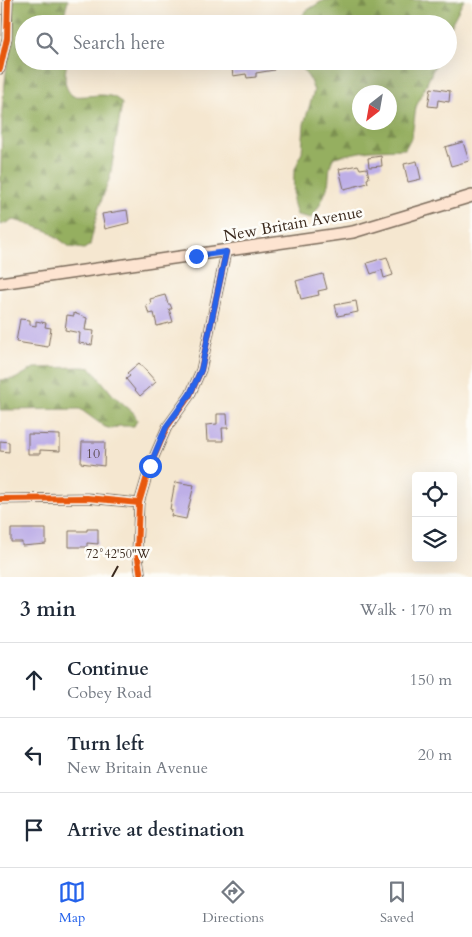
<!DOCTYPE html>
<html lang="en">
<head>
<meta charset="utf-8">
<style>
	:root { --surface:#fff; --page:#f6f6f7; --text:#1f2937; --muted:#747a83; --line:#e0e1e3; --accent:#2563eb }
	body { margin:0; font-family:Cardo,serif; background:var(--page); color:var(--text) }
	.controls { position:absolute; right:15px; bottom:15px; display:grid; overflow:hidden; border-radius:5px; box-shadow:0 5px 20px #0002 }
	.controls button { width:45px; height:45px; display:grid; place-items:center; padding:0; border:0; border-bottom:1px solid var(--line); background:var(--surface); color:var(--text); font:25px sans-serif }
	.compass { position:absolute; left:352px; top:85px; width:45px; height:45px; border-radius:50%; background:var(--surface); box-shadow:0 5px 20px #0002; rotate:211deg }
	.stop { position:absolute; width:15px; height:15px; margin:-11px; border:4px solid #2563eb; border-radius:50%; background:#fff }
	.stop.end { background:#2563eb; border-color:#fff; box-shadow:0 1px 5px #0008 }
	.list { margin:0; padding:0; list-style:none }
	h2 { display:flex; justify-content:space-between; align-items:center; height:65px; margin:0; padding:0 20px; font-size:21px }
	h2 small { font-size:16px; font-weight:400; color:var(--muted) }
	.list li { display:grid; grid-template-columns:32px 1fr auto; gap:15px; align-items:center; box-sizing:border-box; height:75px; padding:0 20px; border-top:1px solid var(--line) }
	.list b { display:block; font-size:19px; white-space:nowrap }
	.list p { margin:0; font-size:16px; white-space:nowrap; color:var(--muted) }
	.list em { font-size:16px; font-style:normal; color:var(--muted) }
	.icon { flex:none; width:28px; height:28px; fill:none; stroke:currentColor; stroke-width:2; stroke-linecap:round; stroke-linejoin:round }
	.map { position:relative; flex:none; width:472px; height:577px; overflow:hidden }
	.search { position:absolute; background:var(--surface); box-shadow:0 5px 20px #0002; left:15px; right:15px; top:15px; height:55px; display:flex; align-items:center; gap:12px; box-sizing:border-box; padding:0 18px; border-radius:28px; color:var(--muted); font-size:19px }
	.sheet { height:290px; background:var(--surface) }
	nav { display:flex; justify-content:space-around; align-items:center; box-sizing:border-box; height:70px; border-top:1px solid var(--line); background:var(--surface); font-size:14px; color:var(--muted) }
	nav a { display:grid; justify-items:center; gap:2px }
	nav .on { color:var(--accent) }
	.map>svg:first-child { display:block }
	.forest { fill:url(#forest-firs); stroke:#686c40; fill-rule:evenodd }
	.building { fill:#beafe7 }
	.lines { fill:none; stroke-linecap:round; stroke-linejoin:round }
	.street-casing { stroke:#7c6c5c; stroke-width:11 }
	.secondary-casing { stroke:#7c6c5c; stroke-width:14 }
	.street { stroke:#fff; stroke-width:9 }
	.secondary { stroke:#fde4d1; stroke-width:11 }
	.cycleway-casing { stroke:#fdfcf7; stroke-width:9 }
	.cycleway { stroke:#e8590c; stroke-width:6 }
	.route { stroke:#2563eb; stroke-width:6 }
	.ticks { fill:none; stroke:#3b2a1e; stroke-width:2 }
	.labels { text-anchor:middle; stroke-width:5; stroke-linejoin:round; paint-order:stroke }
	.number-label { font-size:14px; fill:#5c4b50 }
	.street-label { font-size:16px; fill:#3b2a1e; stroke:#fdfcf7 }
	.ticks-label { font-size:12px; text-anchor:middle; fill:#3b2a1e; stroke:#fdfcf7; stroke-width:5; stroke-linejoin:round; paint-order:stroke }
</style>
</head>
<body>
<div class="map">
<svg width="472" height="577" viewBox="0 0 472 577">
	<defs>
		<pattern id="forest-firs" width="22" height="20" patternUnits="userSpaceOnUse" patternTransform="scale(1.25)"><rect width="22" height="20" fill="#95af61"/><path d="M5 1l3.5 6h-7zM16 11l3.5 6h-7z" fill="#7b8f4f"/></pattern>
	</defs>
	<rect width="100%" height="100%" fill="#fdfcf7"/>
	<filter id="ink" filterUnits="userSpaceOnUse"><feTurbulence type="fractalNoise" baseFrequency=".02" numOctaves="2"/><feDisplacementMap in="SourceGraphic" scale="10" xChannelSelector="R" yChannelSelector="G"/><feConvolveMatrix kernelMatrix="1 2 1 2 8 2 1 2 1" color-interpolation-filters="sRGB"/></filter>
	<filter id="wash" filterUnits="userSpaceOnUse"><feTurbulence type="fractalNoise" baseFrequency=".0096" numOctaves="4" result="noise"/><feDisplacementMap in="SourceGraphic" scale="20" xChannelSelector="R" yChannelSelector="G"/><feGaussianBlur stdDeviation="1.12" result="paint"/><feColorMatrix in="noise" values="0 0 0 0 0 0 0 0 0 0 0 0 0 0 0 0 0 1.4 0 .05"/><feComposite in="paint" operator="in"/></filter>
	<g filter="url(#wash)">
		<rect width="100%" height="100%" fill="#f5e7d0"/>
		<g class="forest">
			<path d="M14,0H68L62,24H24V61H67C65,74 62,87 73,96C90,98 112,89 122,104L110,177L98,210L90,245L84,249L70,247L48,231L21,222L14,220L0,225L2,110Z"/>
			<polygon points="324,0 464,0 448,30 448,24 296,24 306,11"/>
			<path d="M296,61H437L416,107L412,136L405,149L370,150L334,157C328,166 330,175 328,185C325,195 318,210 311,218L297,215L293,201L294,172L302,152L304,124L314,91L309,78ZM390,92V122H360V92Z"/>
			<polygon points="84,367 91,368 113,395 134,413 137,420 134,426 119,426 112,429 105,427 80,409 0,410 0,380 15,379 34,368"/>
		</g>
		<g id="blocks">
			<g class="building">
				<polygon points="231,61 273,61 274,70 256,73 256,77 247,78 246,74 233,76"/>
				<polygon points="431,88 450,91 449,102 438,100 437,107 428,106"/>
				<polygon points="463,142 469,161 451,166 445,147"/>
				<polygon points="381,156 382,166 369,167 368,158"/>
				<polygon points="417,161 421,179 408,182 404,164"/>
				<polygon points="358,165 360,169 367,168 369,178 367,179 368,183 344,189 339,169"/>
				<polygon points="127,210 129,223 105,229 102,214"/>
				<polygon points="387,257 393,275 384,278 382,270 371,274 367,263"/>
				<polygon points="323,274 327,289 318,291 319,295 301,299 296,281"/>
				<polygon points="165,295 168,304 170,304 172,309 169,309 173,322 157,326 154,313 149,314 146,305 151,304 150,299"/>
				<polygon points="356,301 358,312 338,316 335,305"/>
				<polygon points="74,313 87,318 85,330 94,331 92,345 79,343 80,333 65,330 67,315 74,316"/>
				<polygon points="20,319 30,320 30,325 36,326 36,321 46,323 45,327 51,328 48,347 16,342"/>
				<polygon points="139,363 156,382 140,396 126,379 130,376 127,373"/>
				<polygon points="217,414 227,414 228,428 222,428 223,441 207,441 206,425 217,424"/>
				<polygon points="28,434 60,435 60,451 40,450 40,454 28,454"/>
				<polygon points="0,441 9,442 9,452 0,451"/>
				<polygon points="82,442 105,442 104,466 81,463"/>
				<polygon points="175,482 194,485 186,519 171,516 172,510 170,509"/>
				<polygon points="11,529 46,529 46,544 22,546 22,542 11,542"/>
				<polygon points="87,529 98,529 98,544 87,543 87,547 69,547 69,531 87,531"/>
			</g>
		</g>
	</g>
	<g filter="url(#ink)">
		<use href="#blocks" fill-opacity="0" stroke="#7c6c5c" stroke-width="1"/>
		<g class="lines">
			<g class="street-casing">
				<g id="street">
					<polyline points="0,69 7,38 8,0"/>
					<polyline points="0,499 87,498 139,503"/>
					<polyline points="141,577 137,552 139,503 150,466 167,427 190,395 201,370 226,252"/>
				</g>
			</g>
			<g class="secondary-casing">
				<polyline id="secondary" points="0,283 353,232 472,196"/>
			</g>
			<use href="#street" class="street"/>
			<use href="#secondary" class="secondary"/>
			<g class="cycleway-casing">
				<g id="cycleway">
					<polyline points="0,69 7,38 8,0"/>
					<polyline points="0,499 87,498 139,503"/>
					<polyline points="141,577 137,552 139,503 150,466 167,427 190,395 201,370 226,252"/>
				</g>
			</g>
			<use href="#cycleway" class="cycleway"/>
		</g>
	</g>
	<g class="lines" filter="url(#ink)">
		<polyline class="route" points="150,466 166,427 190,394 201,370 226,252 196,256"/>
	</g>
	<path class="ticks" d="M112,577L118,566"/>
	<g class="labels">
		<g class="number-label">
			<text x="93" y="458">10</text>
		</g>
		<g class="street-label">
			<text transform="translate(293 223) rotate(-10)" y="6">New Britain Avenue</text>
		</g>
	</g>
	<g class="ticks-label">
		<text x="118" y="558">72°42'50"W</text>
	</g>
</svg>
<div class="controls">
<button><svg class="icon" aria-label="locate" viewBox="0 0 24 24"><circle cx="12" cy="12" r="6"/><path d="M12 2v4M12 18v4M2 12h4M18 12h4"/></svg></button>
<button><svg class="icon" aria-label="layers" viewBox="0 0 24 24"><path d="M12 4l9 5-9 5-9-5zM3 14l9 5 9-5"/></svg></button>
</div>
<svg class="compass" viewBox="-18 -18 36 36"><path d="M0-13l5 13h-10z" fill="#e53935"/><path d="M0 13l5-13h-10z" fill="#747a83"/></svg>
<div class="stop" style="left:150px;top:466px"></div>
<div class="stop end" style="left:196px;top:256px"></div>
<div class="search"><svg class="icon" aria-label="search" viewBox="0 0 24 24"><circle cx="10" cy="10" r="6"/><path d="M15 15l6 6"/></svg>Search here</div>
</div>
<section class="sheet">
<h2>3 min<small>Walk · 170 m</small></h2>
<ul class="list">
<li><svg class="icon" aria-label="ahead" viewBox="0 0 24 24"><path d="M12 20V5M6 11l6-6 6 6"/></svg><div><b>Continue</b><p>Cobey Road</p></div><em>150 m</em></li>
<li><svg class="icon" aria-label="left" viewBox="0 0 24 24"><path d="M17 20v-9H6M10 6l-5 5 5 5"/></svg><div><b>Turn left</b><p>New Britain Avenue</p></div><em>20 m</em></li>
<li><svg class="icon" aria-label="arrive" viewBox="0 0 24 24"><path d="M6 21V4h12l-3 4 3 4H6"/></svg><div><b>Arrive at destination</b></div></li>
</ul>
</section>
<nav>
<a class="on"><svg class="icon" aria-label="map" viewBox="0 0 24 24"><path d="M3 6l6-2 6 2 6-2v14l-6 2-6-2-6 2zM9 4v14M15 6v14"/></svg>Map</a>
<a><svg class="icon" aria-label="directions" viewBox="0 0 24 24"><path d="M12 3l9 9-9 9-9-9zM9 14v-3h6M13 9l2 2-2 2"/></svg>Directions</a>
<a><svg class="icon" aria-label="saved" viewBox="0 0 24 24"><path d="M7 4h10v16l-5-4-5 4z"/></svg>Saved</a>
</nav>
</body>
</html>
